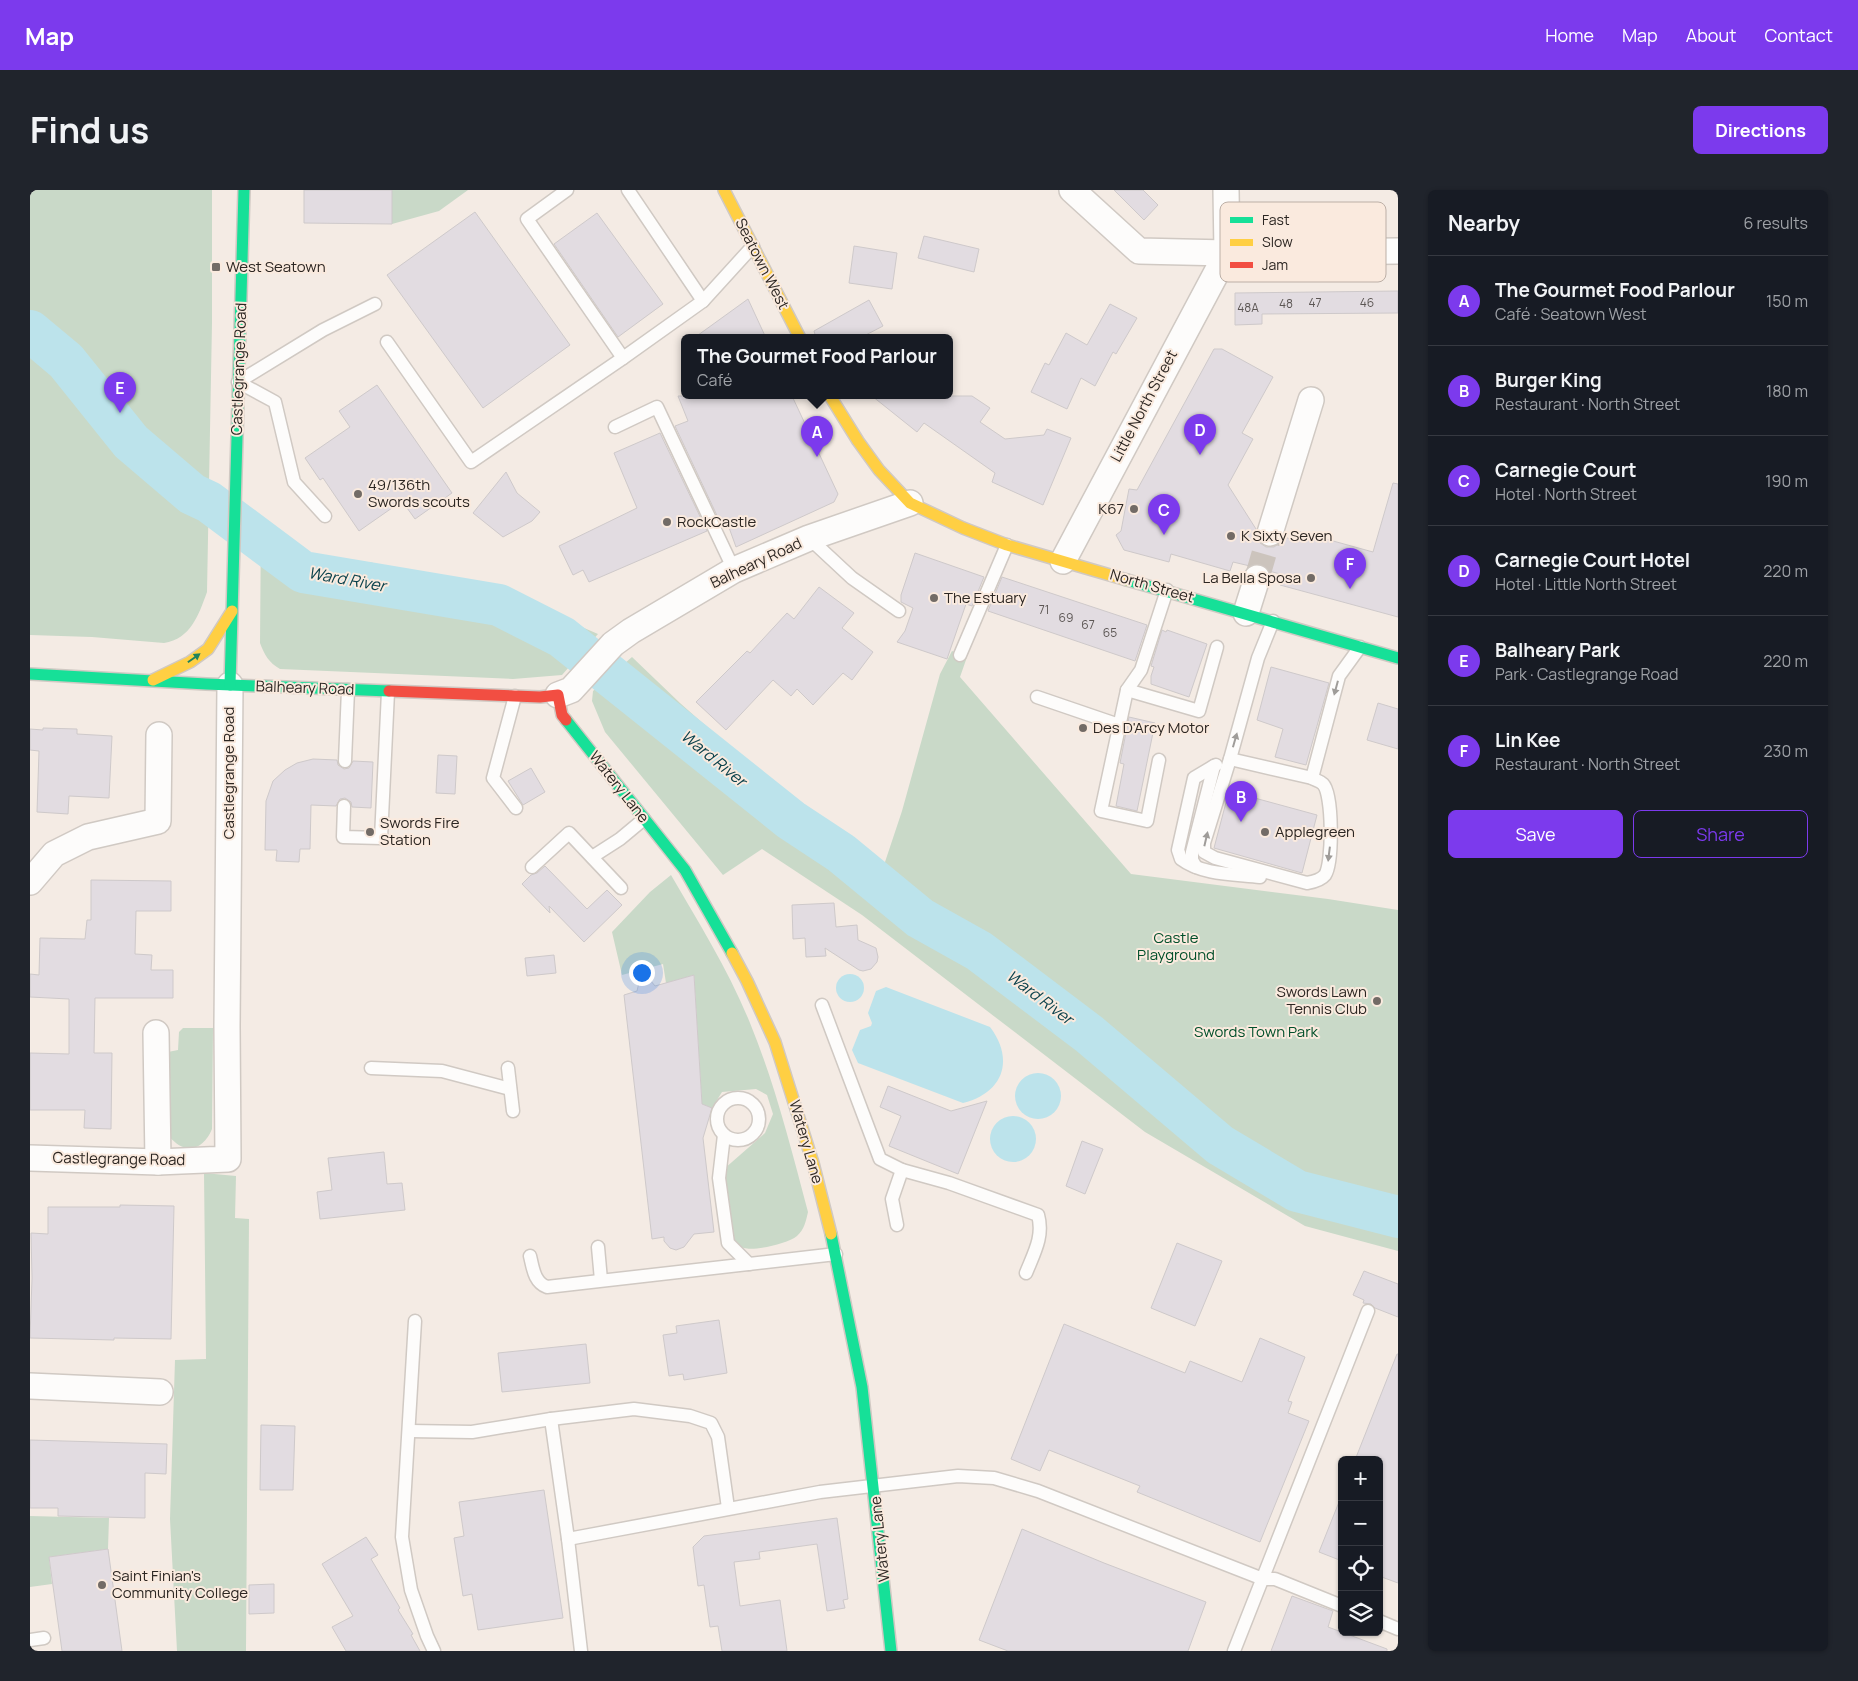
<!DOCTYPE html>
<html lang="en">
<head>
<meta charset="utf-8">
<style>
	:root { --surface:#171b24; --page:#20242c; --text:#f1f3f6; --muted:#9ea1a6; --line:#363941; --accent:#7c3aed }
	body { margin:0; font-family:Manrope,sans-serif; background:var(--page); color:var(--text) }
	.controls { position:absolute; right:15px; bottom:15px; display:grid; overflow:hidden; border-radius:8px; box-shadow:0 1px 4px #0004 }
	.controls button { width:45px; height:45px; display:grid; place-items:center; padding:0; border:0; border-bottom:1px solid var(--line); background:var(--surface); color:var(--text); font:25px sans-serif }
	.you { position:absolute; left:611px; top:782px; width:18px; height:18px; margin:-12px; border:4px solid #fff; border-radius:50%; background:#1a73e8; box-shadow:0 0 0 8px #1a73e833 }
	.badge { display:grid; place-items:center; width:32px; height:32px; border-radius:50%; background:var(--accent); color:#fff; font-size:16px; font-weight:700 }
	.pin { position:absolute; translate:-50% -41px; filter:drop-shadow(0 1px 2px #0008) }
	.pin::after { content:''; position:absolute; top:26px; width:18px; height:15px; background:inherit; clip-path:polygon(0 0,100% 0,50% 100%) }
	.popup { position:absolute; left:651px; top:144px; width:272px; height:65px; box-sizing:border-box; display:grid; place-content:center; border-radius:8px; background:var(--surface); filter:drop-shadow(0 1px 4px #0005); font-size:16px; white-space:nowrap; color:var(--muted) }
	.popup b { font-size:19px; color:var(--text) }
	.popup::after { content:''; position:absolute; left:50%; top:100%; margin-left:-10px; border:10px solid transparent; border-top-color:var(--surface) }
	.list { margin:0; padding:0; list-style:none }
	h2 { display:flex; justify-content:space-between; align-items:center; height:65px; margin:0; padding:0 20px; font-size:21px }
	h2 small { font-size:16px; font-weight:400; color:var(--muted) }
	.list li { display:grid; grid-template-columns:32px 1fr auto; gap:15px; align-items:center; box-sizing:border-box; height:90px; padding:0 20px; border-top:1px solid var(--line) }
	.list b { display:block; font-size:19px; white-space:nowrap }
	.list p { margin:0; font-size:16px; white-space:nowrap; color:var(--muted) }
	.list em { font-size:16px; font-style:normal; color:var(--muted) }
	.actions { display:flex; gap:10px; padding:15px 20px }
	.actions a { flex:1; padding:11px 0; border:1px solid var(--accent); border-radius:8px; text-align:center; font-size:18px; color:var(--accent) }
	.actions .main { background:var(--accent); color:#fff }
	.icon { flex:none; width:28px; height:28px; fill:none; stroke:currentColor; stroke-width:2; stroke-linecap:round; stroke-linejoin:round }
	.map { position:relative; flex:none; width:1368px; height:1461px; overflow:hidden; border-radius:8px }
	header { display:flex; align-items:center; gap:30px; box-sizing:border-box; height:70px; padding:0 25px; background:var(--accent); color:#fff }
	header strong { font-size:24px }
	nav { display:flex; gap:28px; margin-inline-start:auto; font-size:18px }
	.intro { display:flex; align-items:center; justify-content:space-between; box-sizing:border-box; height:120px; padding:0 30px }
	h1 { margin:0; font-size:35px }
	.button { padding:12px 22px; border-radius:8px; background:var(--accent); color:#fff; font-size:18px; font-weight:700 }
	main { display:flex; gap:30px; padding:0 30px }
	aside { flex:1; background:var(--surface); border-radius:8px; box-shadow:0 1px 4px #0004 }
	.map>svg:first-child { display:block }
	.green { fill:#c9d9c8 }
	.water { fill:#bce3eb }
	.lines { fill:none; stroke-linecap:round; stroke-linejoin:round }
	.river { stroke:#bce3eb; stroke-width:42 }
	.building { fill:#e2dce1; stroke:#cec9ca }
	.street-tunnel { stroke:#ccc4bd; stroke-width:25; stroke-dasharray:25 12; stroke-linecap:butt }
	.lane-casing { stroke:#d0c9c3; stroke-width:15 }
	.street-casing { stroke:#d0c9c3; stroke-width:28 }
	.fast-casing { stroke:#d0c9c3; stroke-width:14 }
	.slow-casing { stroke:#d0c9c3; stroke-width:14 }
	.jam-casing { stroke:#d0c9c3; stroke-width:14 }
	.lane { stroke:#fdfcfb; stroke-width:12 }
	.street { stroke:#fdfcfb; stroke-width:25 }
	.fast { stroke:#16e098; stroke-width:11 }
	.slow { stroke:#ffcf43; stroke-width:11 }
	.jam { stroke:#f24e42; stroke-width:11 }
	.oneway { fill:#21835d }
	.oneway2 { fill:#9f9c99 }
	.poi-dot { fill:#726b66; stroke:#faeade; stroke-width:2 }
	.labels { text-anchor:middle; stroke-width:4; stroke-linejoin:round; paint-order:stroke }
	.number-label { font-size:12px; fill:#5c5654 }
	.street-label { font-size:15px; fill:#2c2622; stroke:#faeade }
	.poi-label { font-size:15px; fill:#2c2622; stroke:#faeade; text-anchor:start }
	.park-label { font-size:15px; fill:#004f2a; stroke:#faeade }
	.water-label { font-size:16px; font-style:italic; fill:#0b424c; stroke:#faeade }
	.key { fill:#faeade; stroke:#bcafa6; stroke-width:1 }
	.key-label { font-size:14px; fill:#2c2622 }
</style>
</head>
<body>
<header>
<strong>Map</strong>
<nav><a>Home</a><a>Map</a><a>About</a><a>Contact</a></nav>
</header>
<div class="intro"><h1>Find us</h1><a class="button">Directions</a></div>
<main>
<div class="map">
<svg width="1368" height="1461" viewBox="0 0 1368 1461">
	<rect width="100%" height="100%" fill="#f4ebe4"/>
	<g class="green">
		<path d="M0,0H182V133L177,402C169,424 161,449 134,453L62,447L0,445Z"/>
		<polygon points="362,0 438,0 409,21 362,34"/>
		<path d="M231,331L278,374L324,384L340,372L401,392L487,409L568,444L532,485L483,489L250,479C239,473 234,464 230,453Z"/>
		<polygon points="922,461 937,467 930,487 1101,684 1298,709 1368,720 1368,1061 1275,1036 1115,942 832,725 732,659 693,685 575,542 562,511 563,501 602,467 650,513 773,622 853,678 872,621 910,484"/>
		<path d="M641,685C669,733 699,781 720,833C745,894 761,958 778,1022C776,1031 774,1040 767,1046C757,1054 725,1061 714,1058C710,1057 707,1054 704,1052L694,979L735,943L743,924L737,905L726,899L692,902L682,918L672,914L664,785L636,793L633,774L592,785L582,742L620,702Z"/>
		<path d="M153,838H183L182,939C173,961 154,965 139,946L138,862L148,860L149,842Z"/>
		<polygon points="174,983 206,986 205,1028 219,1029 216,1461 147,1461 140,1329 145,1170 176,1169"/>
		<polygon points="0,1326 79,1328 78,1359 19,1367 22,1394 0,1397"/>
	</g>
	<g class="water">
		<circle cx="820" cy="798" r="14"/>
		<path d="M856,797L960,837C985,870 973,903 933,913L828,873L822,860L830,840L841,836L842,833L838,823L846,801Z"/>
		<circle cx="1008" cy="906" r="23"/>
		<circle cx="983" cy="949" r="23"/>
	</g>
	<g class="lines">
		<polyline class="river" points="0,141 36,171 101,252 162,304 179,312 273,382 469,415 532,447 761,630 811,663 890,728 949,761 1059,844 1190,955 1267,1001 1368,1027"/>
	</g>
	<g class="building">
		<polygon points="274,0 362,0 362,34 274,33"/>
		<polygon points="1084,0 1113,0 1128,15 1114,30"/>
		<polygon points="445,22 540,155 453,218 357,85"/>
		<polygon points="567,23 633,114 588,147 524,54"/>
		<polygon points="894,46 949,59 944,82 888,68"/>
		<polygon points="824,56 867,63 862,99 819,93"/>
		<polygon points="1368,101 1368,123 1232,124 1232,134 1205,135 1205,103"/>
		<polygon points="718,109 736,148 664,148"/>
		<polygon points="839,110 853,136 830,148 786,148 784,141"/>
		<polygon points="1080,114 1107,128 1086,164 1083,162 1065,196 1051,188 1037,219 1001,202 1015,173 1019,175 1036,143 1057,155"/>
		<polygon points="1184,159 1192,159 1243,187 1212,243 1223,249 1198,295 1226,339 1226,347 1230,353 1236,357 1244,357 1250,353 1254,347 1264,350 1267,341 1343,362 1363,293 1368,294 1368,427 1250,395 1254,385 1239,381 1231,374 1224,374 1220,376 1203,372 1200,381 1141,364 1139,372 1094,360 1086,345 1091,341 1099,299 1107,300"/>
		<polygon points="347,195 422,303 385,329 372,311 329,341 293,288 290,290 275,268 320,237 309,221"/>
		<polygon points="648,206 762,206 808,304 804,312 706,357 697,332 691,334 645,236 658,231"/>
		<polygon points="842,206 942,206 960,218 950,232 975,249 1014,245 1017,239 1041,248 1013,315 962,292 965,283 894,233 887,242"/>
		<polygon points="630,243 677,341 559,392 553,380 543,385 529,356 607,318 584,263"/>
		<polygon points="476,282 487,303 510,322 502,331 473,347 443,323"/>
		<polygon points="885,363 954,387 942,416 936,414 917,469 867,452 875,441 883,418 871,412 871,405"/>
		<polygon points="972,387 1117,435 1105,471 958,421"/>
		<polygon points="789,397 824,423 812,438 843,462 822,490 813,483 783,515 767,499 761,506 743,490 696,540 666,512 717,461 720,463 757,423 764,429"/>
		<polygon points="1132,440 1136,442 1137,440 1177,454 1159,507 1121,494 1121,486 1124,477 1121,476"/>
		<polygon points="1241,477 1299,493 1276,575 1245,567 1253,539 1227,530"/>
		<polygon points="1348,513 1368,519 1368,559 1337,550"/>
		<polygon points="1099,527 1125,533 1107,621 1086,616 1094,574 1090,573"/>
		<polygon points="13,538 47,539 47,544 82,546 79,608 39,606 38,624 7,622 9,561 0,560 0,539 13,540"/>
		<polygon points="408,565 427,566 425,604 406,603"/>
		<polygon points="283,569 307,570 308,575 314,579 319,578 323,571 343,572 341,618 322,617 321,612 315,608 310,609 306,616 281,615 280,659 270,659 269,672 246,671 247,660 235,660 236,611 243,591 255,580 267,573"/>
		<polygon points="501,578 515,602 493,615 478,591"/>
		<polygon points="1199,601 1287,625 1272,683 1184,658"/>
		<polygon points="515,676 557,719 577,700 592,715 554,752 519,716 520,723 492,694 501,685 507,683"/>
		<polygon points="61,690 141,691 141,721 106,721 105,764 122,765 121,780 143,780 143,808 65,808 64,863 82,863 81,939 54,938 55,920 0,920 0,863 39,864 39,809 0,807 0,784 9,785 10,748 55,749 57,730 61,730"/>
		<polygon points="804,713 806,737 827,735 828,750 846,758 848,767 847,772 841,779 833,781 829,780 795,758 796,766 776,767 775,748 763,749 762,715"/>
		<polygon points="524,765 526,783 497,786 495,768"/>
		<polygon points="612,780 625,796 664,785 672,914 682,918 673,948 684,1042 664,1044 654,1057 646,1060 640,1058 634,1051 634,1047 622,1049 594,805 607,801"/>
		<polygon points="858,896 921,921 957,911 928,984 859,956 871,926 850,917"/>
		<polygon points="1052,951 1073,959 1055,1004 1036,996"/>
		<polygon points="354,962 357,994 372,993 375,1020 290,1029 287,1002 302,1000 298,968"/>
		<polygon points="90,1015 144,1016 141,1149 84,1148 84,1150 0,1148 2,1088 1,1043 18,1044 18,1017 90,1017"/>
		<polygon points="1147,1053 1192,1071 1165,1136 1121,1118"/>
		<polygon points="1334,1081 1368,1094 1368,1127 1345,1118 1341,1114 1333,1113 1334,1110 1323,1105"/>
		<polygon points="689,1130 697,1183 654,1190 653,1184 639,1186 633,1145 647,1143 646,1136"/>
		<polygon points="1034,1134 1155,1183 1160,1171 1212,1192 1230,1148 1275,1167 1258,1211 1262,1212 1258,1223 1279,1231 1230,1352 1107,1302 1110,1296 1019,1260 1010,1281 981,1269"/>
		<polygon points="556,1154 560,1193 472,1202 468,1163"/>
		<polygon points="1367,1164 1368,1164 1368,1393 1349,1386 1349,1270 1325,1270"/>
		<polygon points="231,1235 265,1236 263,1300 230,1300"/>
		<polygon points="0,1250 137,1254 136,1284 115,1283 115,1328 28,1326 28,1318 0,1318"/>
		<polygon points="514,1300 533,1428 448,1440 442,1404 433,1406 424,1348 434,1346 429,1312"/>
		<polygon points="1311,1307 1312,1307 1312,1371 1289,1362"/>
		<polygon points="807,1328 818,1409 813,1410 815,1418 797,1421 787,1354 729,1362 730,1369 704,1372 710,1416 750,1410 757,1461 692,1461 688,1436 680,1437 674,1395 668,1396 663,1357 674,1346"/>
		<polygon points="992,1339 1074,1373 1176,1412 1158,1461 978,1461 949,1450"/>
		<polygon points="336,1347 348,1365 341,1369 370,1418 368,1420 383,1444 381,1445 390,1461 316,1461 302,1437 323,1426 292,1374"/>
		<polygon points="78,1359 92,1461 32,1461 19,1367"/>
		<polygon points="244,1394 244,1423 219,1424 219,1395"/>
		<polygon points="1262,1406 1303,1421 1298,1437 1357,1459 1357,1461 1241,1461"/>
	</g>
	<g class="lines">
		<polyline class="street-tunnel" points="1227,388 1240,343"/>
		<g class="lane-casing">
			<g id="lane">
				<polyline points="537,0 497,29 593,168"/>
				<polyline points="598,0 673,111"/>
				<polyline points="357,152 441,272 593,168 673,111 723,56"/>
				<polyline points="585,237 627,217 704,380"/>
				<polyline points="295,326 264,292 245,212 208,192 293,140 345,114"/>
				<polyline points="779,348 822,388 869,421"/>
				<polyline points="1243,431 1228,468 1200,569 1282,588 1309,486 1330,457"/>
				<polyline points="930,465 977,355"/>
				<polyline points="1097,500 1169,521 1187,457"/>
				<polyline points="485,506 463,588 486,618"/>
				<polyline points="1007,507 1089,535"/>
				<path d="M1200,569L1174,653V662L1185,668L1277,693C1283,692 1291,690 1295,685C1303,673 1303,604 1293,594C1290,591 1285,590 1282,588"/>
				<polyline points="1129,570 1117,631 1071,621 1097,500 1111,480 1137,400"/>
				<polyline points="315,571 318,500"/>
				<path d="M1184,576L1164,588L1148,660L1151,669C1172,685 1205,684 1230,687"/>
				<polyline points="314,616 313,647 351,648 358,502"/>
				<polyline points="562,667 590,649 614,629"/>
				<polyline points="502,677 539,643 591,698"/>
				<polyline points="1166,677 1162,670 1162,662 1184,576 1186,575"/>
				<polyline points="792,815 850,969 872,980 862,1009 867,1035"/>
				<polyline points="341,878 412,881 480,899"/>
				<polyline points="478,878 483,921"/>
				<circle cx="708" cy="929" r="21"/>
				<polyline points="694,945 689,988 698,1053 719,1074"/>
				<path d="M872,980L919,993L1008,1025C1014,1046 1004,1063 996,1083"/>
				<polyline points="568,1057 571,1090"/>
				<path d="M500,1066C503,1078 504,1092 517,1097L806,1064"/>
				<polyline points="385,1131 372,1347 381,1400 397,1446 404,1461"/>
				<polyline points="521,1229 538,1349 790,1302 928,1286 964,1288 1008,1301 1233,1389 1245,1389 1312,1416"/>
				<polyline points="380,1241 442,1242 521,1229 604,1219 660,1226 681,1233 688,1247 698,1318"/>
				<polyline points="538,1349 551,1461"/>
				<polyline points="1349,1431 1368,1439"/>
				<polyline points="0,1450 14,1448"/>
				<polyline points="1204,1461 1338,1121"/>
			</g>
		</g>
		<g class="street-casing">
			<g id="street">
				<polyline points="1042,0 1109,61 1197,63 1368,61"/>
				<polyline points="1240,343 1281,210"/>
				<polyline points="1033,371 1197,63 1196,0"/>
				<polyline points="1216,423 1227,388"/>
				<polyline points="528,505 541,500 583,454 601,441 704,380 779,348 880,313"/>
				<polyline points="0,692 24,664 58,647 128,631 129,545"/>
				<polyline points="126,843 128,972"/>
				<polyline points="0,968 128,972 198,969 197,836 200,495"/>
				<polyline points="0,1196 130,1202"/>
			</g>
		</g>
		<g class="fast-casing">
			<g id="fast">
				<polyline points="1097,390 1368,468"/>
				<polyline points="0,484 176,494 359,501"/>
				<polyline points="200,495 214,0"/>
				<polyline points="536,530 655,680 702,763"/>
				<polyline points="801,1044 832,1197 861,1461"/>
			</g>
		</g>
		<g class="slow-casing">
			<g id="slow">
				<polyline points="694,0 770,148"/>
				<polyline points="800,206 828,251 849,280 880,313 933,338 977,355 1097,390"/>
				<polyline points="123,490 160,472 178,459 202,421"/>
				<polyline points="702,763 717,791 745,852 783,973 801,1044"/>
			</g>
		</g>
		<g class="jam-casing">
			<polyline id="jam" points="359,501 510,507 528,505 532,525 536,530"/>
		</g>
		<use href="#lane" class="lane"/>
		<use href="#street" class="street"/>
		<use href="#fast" class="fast"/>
		<use href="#slow" class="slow"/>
		<use href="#jam" class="jam"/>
	</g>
	<defs><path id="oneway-solid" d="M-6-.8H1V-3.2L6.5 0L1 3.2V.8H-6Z" transform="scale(1.25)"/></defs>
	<use class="oneway" href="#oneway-solid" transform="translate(164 468) rotate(-35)"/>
	<g class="oneway2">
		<use href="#oneway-solid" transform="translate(1306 498) rotate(105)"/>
		<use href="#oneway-solid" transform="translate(1205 550) rotate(-74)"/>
		<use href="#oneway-solid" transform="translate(1176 649) rotate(-77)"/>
		<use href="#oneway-solid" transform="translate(1299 664) rotate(97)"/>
	</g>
	<g class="poi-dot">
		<rect x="181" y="72" width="10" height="10" rx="2.5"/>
		<circle cx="328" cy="304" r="5"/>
		<circle cx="1104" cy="319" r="5"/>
		<circle cx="637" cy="332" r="5"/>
		<circle cx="1201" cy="346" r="5"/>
		<circle cx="1281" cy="388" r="5"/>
		<circle cx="904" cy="408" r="5"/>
		<circle cx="1053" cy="538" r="5"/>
		<circle cx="340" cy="642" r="5"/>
		<circle cx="1235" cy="642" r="5"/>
		<circle cx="1347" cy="811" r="5"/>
		<circle cx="72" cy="1395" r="5"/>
	</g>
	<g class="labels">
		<g class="number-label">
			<text x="1285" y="117">47</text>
			<text x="1337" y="117">46</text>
			<text x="1256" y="118">48</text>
			<text x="1218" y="122">48A</text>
			<text x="1014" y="424">71</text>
			<text x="1036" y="432">69</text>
			<text x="1058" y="439">67</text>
			<text x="1080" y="447">65</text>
		</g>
		<g class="street-label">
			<text transform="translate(732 74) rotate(63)" y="5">Seatown West</text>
			<text transform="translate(209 179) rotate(-88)" y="5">Castlegrange Road</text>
			<text transform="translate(1114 216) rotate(-62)" y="5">Little North Street</text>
			<text transform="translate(726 373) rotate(-25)" y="5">Balheary Road</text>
			<text transform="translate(1122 396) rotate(16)" y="5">North Street</text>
			<text transform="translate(275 498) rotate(2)" y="5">Balheary Road</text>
			<text transform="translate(199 583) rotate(-90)" y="5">Castlegrange Road</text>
			<text transform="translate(589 597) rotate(52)" y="5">Watery Lane</text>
			<text transform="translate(776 952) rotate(74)" y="5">Watery Lane</text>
			<text transform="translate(89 969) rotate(1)" y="5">Castlegrange Road</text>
			<text transform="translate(850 1349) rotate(-96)" y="5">Watery Lane</text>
		</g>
		<g class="poi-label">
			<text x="196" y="82">West Seatown</text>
			<text x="338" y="300">49/136th<tspan x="338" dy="17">Swords scouts</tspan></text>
			<text x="1094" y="324" text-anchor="end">K67</text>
			<text x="647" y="337">RockCastle</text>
			<text x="1211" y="351">K Sixty Seven</text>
			<text x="1271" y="393" text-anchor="end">La Bella Sposa</text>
			<text x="914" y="413">The Estuary</text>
			<text x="1063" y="543">Des D'Arcy Motor</text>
			<text x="350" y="638">Swords Fire<tspan x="350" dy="17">Station</tspan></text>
			<text x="1245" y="647">Applegreen</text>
			<text x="1337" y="807" text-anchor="end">Swords Lawn<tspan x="1337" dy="17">Tennis Club</tspan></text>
			<text x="82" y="1391">Saint Finian's<tspan x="82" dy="17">Community College</tspan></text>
		</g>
		<g class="park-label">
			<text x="1146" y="753">Castle<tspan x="1146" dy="17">Playground</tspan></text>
			<text x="1226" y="847">Swords Town Park</text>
		</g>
		<g class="water-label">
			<text transform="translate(317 389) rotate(10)" y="6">Ward River</text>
			<text transform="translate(684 568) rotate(39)" y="6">Ward River</text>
			<text transform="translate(1010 807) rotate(37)" y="6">Ward River</text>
		</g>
	</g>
	<rect x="1190" y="12" width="166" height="80" rx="8" class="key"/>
	<rect x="1200" y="27" width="23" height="6" fill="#16e098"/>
	<rect x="1200" y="49" width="23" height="7" fill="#ffcf43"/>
	<rect x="1200" y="72" width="23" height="6" fill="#f24e42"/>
	<g class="key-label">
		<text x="1232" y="35">Fast</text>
		<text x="1232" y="57">Slow</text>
		<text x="1232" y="80">Jam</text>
	</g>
</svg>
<div class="controls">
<button>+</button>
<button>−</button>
<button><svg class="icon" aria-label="locate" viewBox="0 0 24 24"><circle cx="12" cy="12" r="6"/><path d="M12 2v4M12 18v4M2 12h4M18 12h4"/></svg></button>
<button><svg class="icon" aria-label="layers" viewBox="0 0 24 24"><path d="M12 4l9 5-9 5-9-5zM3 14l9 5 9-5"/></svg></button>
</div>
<div class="you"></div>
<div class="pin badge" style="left:787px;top:267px">A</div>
<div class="popup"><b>The Gourmet Food Parlour</b>Café</div>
<div class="pin badge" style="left:1211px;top:632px">B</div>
<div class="pin badge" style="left:1134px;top:345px">C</div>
<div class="pin badge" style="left:1170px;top:265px">D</div>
<div class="pin badge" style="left:90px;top:223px">E</div>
<div class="pin badge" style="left:1320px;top:399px">F</div>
</div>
<aside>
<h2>Nearby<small>6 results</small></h2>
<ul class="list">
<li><span class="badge">A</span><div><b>The Gourmet Food Parlour</b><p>Café · Seatown West</p></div><em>150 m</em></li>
<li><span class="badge">B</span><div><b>Burger King</b><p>Restaurant · North Street</p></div><em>180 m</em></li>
<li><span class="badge">C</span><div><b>Carnegie Court</b><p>Hotel · North Street</p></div><em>190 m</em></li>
<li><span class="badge">D</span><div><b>Carnegie Court Hotel</b><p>Hotel · Little North Street</p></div><em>220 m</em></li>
<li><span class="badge">E</span><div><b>Balheary Park</b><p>Park · Castlegrange Road</p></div><em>220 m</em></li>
<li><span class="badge">F</span><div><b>Lin Kee</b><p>Restaurant · North Street</p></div><em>230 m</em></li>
</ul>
<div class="actions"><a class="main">Save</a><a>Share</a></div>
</aside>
</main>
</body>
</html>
